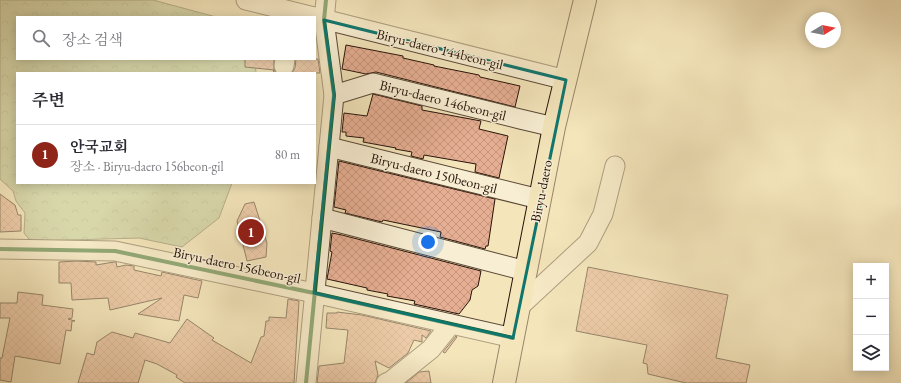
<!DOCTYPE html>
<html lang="ko">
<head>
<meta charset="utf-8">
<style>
	:root { --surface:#fff; --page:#f2f2f3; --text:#2b2b33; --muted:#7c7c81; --line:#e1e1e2; --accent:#8f2418 }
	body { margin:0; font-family:"EB Garamond","Noto Serif KR",serif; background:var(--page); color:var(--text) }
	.controls { position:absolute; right:12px; bottom:12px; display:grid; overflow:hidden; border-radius:0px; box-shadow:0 2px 10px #0003 }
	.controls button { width:36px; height:36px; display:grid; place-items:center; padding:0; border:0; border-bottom:1px solid var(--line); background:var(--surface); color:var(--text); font:20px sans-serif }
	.compass { position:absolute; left:805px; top:12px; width:36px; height:36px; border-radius:50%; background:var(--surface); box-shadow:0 2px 10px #0003; rotate:80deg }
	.you { position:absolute; left:428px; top:242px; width:14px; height:14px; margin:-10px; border:3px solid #fff; border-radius:50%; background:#1a73e8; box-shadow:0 0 0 6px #1a73e833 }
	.badge { display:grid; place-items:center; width:26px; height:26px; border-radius:50%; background:var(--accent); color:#fff; font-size:13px; font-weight:700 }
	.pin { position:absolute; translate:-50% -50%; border:2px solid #fff; box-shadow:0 1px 4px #0006 }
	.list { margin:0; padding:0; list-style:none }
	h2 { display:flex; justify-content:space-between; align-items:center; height:52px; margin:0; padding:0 16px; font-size:17px }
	h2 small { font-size:13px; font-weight:400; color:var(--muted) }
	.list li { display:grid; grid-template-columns:26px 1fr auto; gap:12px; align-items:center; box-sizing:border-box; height:60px; padding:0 16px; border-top:1px solid var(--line) }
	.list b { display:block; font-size:15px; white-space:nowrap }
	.list p { margin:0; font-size:13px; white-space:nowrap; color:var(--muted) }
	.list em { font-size:13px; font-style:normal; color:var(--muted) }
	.icon { flex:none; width:22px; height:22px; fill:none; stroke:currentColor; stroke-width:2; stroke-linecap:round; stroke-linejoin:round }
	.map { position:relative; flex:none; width:901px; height:383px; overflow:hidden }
	.search { position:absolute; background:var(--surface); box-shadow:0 2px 10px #0003; left:16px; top:16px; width:300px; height:44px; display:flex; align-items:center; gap:10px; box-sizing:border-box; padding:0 14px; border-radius:0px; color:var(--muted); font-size:15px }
	.panel { position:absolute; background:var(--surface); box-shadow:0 2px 10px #0003; left:16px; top:72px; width:300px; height:112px; border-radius:0px }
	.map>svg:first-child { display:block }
	.forest { fill:url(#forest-crowns); stroke:#6e6c4e }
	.building { fill:url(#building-cross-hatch); stroke:#271309 }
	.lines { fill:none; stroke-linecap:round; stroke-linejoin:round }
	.minor-casing { stroke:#5a4836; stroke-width:21 }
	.major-casing { stroke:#271309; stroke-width:24 }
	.minor { stroke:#f8eed3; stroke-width:19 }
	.major { stroke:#f4e5bb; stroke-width:22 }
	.cycleway-casing { stroke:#f8eed3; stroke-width:6 }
	.cycleway { stroke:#1b5e20; stroke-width:4 }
	.marked { fill:none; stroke:#0f766e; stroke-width:3; stroke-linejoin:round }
	.labels { text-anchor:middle; stroke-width:3; stroke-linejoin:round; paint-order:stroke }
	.street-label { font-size:14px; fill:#271309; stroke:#f8eed3 }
</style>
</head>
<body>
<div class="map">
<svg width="901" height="383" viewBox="0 0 901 383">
	<defs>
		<pattern id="forest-crowns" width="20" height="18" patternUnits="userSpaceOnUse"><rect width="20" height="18" fill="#b5c694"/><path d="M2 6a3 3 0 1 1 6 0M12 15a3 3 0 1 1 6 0" fill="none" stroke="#9ca97e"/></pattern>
		<pattern id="building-cross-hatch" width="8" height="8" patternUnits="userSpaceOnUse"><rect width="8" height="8" fill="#e6ae92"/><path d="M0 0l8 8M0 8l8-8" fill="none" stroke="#c5957d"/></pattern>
	</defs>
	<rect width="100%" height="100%" fill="#f4e5bb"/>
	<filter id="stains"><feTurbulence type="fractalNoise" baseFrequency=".005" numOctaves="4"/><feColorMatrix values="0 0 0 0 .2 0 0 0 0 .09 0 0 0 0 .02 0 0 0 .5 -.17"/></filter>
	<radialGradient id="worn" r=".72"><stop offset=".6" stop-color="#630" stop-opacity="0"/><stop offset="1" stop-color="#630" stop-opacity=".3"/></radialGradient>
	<polygon class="forest" points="0,0 153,0 216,17 17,17 17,59 255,59 256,73 17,73 17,183 232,183 219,218 182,247 139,238 35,241 29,239 24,233 25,213 16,201 13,191 0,179"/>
	<g class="building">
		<polygon points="346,45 403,56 403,58 434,65 434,66 479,75 480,77 520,86 515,107 376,72 366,74 342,69"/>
		<polygon points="245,59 274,59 274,70 276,73 273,73 274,70 245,67"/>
		<polygon points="296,59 318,59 320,73 292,73 295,68"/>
		<polygon points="373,94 422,106 422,110 481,121 479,129 508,136 499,178 475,172 476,164 424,155 423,159 411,156 412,152 395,149 396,148 363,142 364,138 346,136 346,132 342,132 344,113 367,116"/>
		<polygon points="339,161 495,199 488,246 486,246 485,249 440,237 441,232 383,220 382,222 345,213 346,210 334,207"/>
		<polygon points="0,194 15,205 18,215 21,215 21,231 0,232"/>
		<polygon points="254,202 267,243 266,257 247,261 237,221 245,204"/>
		<polygon points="332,233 342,235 481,271 478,286 472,290 470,300 459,314 414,304 415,301 387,296 388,294 367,290 367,288 327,279 332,252 330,251"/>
		<polygon points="77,261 96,262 96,265 114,262 116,262 117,267 126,265 134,266 134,270 161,276 162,272 202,281 198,298 184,295 179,321 138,314 162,298 110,310 108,298 72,300 71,283 59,283 59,262"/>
		<polygon points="588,267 728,295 716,358 750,365 746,383 686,383 648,374 647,364 643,363 647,345 576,331"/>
		<polygon points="18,292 43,295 42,305 73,309 72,318 68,319 75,321 72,321 71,331 66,330 60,364 15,356 11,382 0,380 0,358 2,358 10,318 0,318 0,303 17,303"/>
		<polygon points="288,299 299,301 294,383 185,383 176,377 177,375 157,364 145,360 138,383 78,383 87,353 94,355 97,342 112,332 133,338 135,333 170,343 187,319 214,338 212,340 251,363 261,337 264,336 266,321 269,321 269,317 286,318"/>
		<polygon points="337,312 362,315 431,331 426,338 422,335 422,342 414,340 408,353 389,368 375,361 378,375 375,383 317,383 319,366 344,363 348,330 326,328 327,313 337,313"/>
		<polygon points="456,336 457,337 445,353 443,352"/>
		<polygon points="429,371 431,383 406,383 419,372"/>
	</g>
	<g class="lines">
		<g class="minor-casing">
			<g id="minor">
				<polyline points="246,0 314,17"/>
				<polyline points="315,17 566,80"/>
				<polyline points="284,66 285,59"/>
				<polyline points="334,95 373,83 520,119 554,127"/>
				<polyline points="329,147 539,199"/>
				<polyline points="322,218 526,271"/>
				<polyline points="0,249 115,251 314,293 513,338"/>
				<polyline points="520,306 588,243 603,214 615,166"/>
				<polyline points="306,383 334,95 324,20 326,0"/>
				<polyline points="386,383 391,381 431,349 451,324"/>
			</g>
		</g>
		<g class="major-casing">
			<polyline id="major" points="504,383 554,127 585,0"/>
		</g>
		<use href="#minor" class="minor"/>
		<use href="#major" class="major"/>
		<g class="cycleway-casing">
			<g id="cycleway">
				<polyline points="0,249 115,251 314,293 513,338"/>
				<polyline points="306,383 334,95 324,20 326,0"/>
			</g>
		</g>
		<use href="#cycleway" class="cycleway"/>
	</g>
	<path d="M0 0H901V383H0ZM324,20L566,80L513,338L314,293L334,95Z" fill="#f4e5bb" fill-opacity=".55" fill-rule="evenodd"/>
	<path class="marked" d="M324,20L566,80L513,338L314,293L334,95Z"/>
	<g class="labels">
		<g class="street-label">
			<text transform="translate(440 49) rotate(14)" y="5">Biryu-daero 144beon-gil</text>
			<text transform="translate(443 100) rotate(14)" y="5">Biryu-daero 146beon-gil</text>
			<text transform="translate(434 173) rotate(14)" y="5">Biryu-daero 150beon-gil</text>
			<text transform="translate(541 191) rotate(-79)" y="5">Biryu-daero</text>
			<text transform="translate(237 265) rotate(12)" y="5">Biryu-daero 156beon-gil</text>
		</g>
	</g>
	<rect width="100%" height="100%" filter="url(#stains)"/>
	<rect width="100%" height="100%" fill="url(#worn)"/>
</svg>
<div class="controls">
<button>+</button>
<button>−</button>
<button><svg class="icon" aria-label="layers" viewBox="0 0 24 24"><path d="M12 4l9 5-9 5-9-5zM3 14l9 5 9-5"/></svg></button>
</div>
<svg class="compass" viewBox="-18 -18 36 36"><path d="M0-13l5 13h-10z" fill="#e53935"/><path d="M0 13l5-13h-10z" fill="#7c7c81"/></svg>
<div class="you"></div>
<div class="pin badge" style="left:251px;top:232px">1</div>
<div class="search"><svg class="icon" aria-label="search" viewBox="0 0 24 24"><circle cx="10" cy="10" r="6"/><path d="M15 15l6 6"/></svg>장소 검색</div>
<section class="panel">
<h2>주변<small></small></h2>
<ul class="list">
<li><span class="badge">1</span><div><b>안국교회</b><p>장소 · Biryu-daero 156beon-gil</p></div><em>80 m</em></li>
</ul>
</section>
</div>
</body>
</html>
